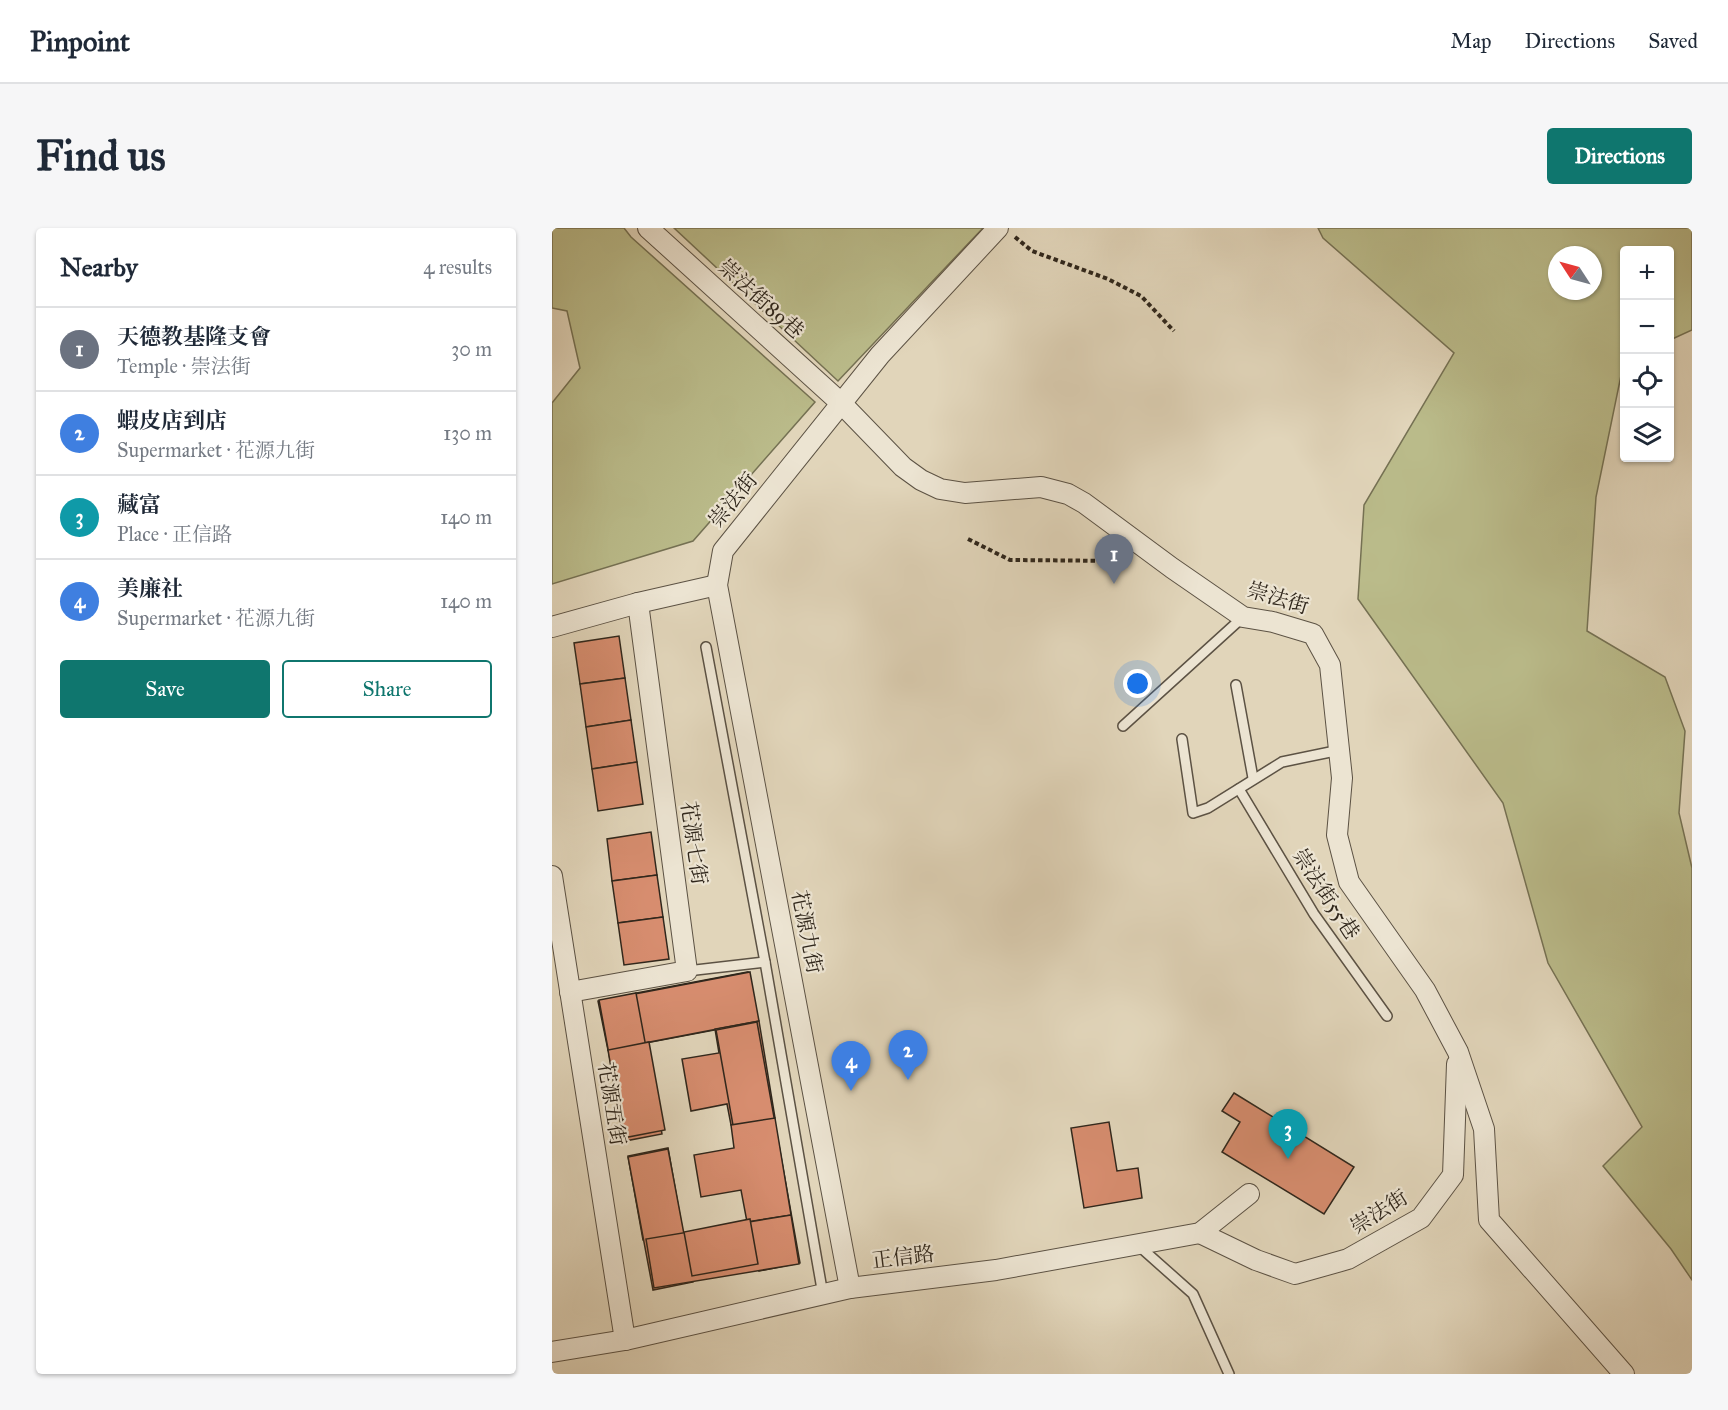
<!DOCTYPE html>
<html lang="en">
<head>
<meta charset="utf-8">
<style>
	:root { --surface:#fff; --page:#f6f6f7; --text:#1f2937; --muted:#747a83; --line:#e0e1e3; --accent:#0f766e }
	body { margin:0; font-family:"IM FELL Great Primer","Noto Serif TC",serif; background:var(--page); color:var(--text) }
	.controls { position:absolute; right:18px; top:18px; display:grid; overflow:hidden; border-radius:6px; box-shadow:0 2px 4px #0004 }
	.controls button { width:54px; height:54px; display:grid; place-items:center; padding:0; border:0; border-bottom:2px solid var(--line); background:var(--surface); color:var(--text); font:30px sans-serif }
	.compass { position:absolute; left:996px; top:18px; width:54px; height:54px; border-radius:50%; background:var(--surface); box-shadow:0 2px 4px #0004; rotate:306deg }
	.you { position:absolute; left:586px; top:456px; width:21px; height:21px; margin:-15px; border:4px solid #fff; border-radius:50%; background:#1a73e8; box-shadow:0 0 0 9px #1a73e833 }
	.badge { display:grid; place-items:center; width:39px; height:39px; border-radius:50%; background:var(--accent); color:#fff; font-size:20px; font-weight:700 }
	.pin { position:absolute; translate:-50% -50px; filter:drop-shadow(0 2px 3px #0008) }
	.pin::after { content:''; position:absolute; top:32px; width:21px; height:18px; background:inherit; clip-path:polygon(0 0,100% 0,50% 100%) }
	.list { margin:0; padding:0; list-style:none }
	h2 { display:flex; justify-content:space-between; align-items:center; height:78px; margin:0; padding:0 24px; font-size:26px }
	h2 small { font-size:20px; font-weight:400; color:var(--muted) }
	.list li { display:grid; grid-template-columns:39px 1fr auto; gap:18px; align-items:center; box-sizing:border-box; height:84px; padding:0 24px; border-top:2px solid var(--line) }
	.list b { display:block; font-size:22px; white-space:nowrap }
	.list p { margin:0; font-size:20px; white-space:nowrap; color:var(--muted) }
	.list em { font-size:20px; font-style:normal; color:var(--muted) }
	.actions { display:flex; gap:12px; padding:18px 24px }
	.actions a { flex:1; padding:14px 0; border:2px solid var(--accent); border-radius:6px; text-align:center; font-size:21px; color:var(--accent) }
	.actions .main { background:var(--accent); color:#fff }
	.icon { flex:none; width:33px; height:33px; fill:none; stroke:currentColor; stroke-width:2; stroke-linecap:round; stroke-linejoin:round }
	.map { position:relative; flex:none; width:1140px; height:1146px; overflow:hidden; border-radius:6px }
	header { display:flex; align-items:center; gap:36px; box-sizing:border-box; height:84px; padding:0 30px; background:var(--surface); border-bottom:2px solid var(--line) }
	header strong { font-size:28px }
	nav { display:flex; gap:33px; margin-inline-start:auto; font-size:21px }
	.intro { display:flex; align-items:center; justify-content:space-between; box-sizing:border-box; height:144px; padding:0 36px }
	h1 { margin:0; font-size:42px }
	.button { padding:15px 27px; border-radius:6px; background:var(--accent); color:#fff; font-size:21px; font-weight:700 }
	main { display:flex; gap:36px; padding:0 36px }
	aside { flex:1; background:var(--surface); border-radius:6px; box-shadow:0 2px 4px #0004 }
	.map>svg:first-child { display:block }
	.green { fill:#babb8a; stroke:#757153; stroke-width:1.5; fill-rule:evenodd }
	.building { fill:#d78d6f; stroke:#30271c; stroke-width:1.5 }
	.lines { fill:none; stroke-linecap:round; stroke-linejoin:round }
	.service-casing { stroke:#5c5244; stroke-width:12 }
	.minor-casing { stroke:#5c5244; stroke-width:22 }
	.path { stroke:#30271c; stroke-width:4; stroke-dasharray:4.5 3; stroke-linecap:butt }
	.service { stroke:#ece4d2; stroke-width:9 }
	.minor { stroke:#ece4d2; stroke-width:20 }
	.labels { text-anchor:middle; stroke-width:4.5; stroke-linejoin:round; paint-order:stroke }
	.street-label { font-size:21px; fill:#30271c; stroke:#ece4d2 }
</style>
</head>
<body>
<header>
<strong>Pinpoint</strong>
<nav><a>Map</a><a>Directions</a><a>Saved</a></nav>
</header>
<div class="intro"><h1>Find us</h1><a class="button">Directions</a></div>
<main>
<aside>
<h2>Nearby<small>4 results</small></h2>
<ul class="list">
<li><span class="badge" style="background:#6b7280">1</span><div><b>天德教基隆支會</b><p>Temple · 崇法街</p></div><em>30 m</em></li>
<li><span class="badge" style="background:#3f7fe0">2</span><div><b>蝦皮店到店</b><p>Supermarket · 花源九街</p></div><em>130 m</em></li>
<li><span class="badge" style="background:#0f9aa8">3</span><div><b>藏富</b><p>Place · 正信路</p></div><em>140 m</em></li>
<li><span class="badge" style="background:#3f7fe0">4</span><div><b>美廉社</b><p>Supermarket · 花源九街</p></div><em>140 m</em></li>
</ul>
<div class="actions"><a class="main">Save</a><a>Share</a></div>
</aside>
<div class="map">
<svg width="1140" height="1146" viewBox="0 0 1140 1146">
	<rect width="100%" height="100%" fill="#e1d5ba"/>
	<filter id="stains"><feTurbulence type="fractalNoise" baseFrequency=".00333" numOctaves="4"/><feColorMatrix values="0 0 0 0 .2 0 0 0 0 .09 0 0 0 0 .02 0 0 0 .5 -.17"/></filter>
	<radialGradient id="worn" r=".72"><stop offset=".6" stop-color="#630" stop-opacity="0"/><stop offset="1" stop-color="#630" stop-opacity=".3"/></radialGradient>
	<g class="green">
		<polygon points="0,0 72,0 79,9 263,174 141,313 0,356 0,175 28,140 15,83 0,80"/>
		<polygon points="122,0 431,0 286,153"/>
		<path d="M766,0H1140V102L1118,112V22H1072V133L1044,269L1035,403L1113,449L1133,503L1127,585L1140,640V1052L1119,1021L1051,938L1090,899L996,735L951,575L806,371L812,277L902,125L771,10ZM1005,27H1041V63H1005Z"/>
	</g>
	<g class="building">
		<polygon points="67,408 73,450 28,456 22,415"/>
		<polygon points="73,450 79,492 34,499 28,456"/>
		<polygon points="79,492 85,534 40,541 34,499"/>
		<polygon points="85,534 91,576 46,583 40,541"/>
		<polygon points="99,604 105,647 60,653 55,611"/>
		<polygon points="105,647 111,689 66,695 60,653"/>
		<polygon points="111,689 117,731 72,737 66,695"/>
		<polygon points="196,744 205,794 93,815 84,765"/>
		<polygon points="198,744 207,793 56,822 46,773"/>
		<polygon points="84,765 110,906 73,913 47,772"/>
		<polygon points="207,793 223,890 179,897 175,876 139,883 130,831 167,825 163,801"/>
		<polygon points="205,794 248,1035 207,1043 164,802"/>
		<polygon points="97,814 113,902 71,910 56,822"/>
		<polygon points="682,865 802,939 772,986 670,924 688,894 670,883"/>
		<polygon points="223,890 239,987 195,994 189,962 149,969 142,927 182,920 179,897"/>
		<polygon points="557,894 565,943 586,940 590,970 532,980 519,900"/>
		<polygon points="116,920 131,1005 91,1012 76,928"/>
		<polygon points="116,921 141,1054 101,1062 76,929"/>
		<polygon points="239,987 247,1036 102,1060 94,1011"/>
		<polygon points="198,991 206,1036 140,1048 132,1004"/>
	</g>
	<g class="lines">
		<g class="service-casing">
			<g id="service">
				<polyline points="154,419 213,734 271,1067"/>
				<polyline points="684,457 701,550"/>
				<polyline points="571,498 691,389"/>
				<polyline points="630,511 641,585 656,580 730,534 788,522"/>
				<polyline points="687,561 762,686 835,788"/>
				<polyline points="135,743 213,734"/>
				<polyline points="587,1018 641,1066 677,1146"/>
			</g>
		</g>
		<g class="minor-casing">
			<g id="minor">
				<polyline points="96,0 290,176 351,239 369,252 388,261 413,265 489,259 516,266 532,275 620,340 691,389 721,394 761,406 778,437 790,550 785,607 797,654 873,762 906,824 932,901 937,992 1072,1146"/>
				<polyline points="0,399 86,375 165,357"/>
				<polyline points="0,648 73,1112"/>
				<polyline points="18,764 135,743 86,375"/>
				<polyline points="648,1005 704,1032 743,1046 796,1031 869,990 901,947 905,836"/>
				<polyline points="298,1060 165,357 171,323 328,127 446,0"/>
				<polyline points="0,1124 73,1112 298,1060 444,1042 648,1005 697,966"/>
			</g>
		</g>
		<g class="path">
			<polyline points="463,9 480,23 556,51 589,68 622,103"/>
			<polyline points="416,311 458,332 574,333"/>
		</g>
		<use href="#service" class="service"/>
		<use href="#minor" class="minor"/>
	</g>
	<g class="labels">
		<g class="street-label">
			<text transform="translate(209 71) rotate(42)" y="7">崇法街89巷</text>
			<text transform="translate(181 272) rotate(-51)" y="7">崇法街</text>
			<text transform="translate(726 370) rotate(17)" y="7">崇法街</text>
			<text transform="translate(142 615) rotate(82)" y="7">花源七街</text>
			<text transform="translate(774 666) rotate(57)" y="7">崇法街55巷</text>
			<text transform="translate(255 704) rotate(79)" y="7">花源九街</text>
			<text transform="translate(60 876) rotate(81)" y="7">花源五街</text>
			<text transform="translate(827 984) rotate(-32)" y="7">崇法街</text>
			<text transform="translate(351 1029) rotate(-7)" y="7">正信路</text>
		</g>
	</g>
	<rect width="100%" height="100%" filter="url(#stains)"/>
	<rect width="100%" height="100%" fill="url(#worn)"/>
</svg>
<div class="controls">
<button>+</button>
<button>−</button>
<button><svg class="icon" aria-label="locate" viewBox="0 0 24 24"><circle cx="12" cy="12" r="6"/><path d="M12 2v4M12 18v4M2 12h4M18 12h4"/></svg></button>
<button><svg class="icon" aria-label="layers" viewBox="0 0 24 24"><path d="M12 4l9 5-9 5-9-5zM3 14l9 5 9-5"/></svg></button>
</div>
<svg class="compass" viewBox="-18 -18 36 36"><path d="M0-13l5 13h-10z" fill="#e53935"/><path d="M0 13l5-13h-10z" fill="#747a83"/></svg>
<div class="you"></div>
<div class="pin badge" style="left:562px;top:356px;background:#6b7280">1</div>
<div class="pin badge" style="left:356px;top:852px;background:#3f7fe0">2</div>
<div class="pin badge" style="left:736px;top:931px;background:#0f9aa8">3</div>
<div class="pin badge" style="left:299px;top:863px;background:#3f7fe0">4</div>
</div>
</main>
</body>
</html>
